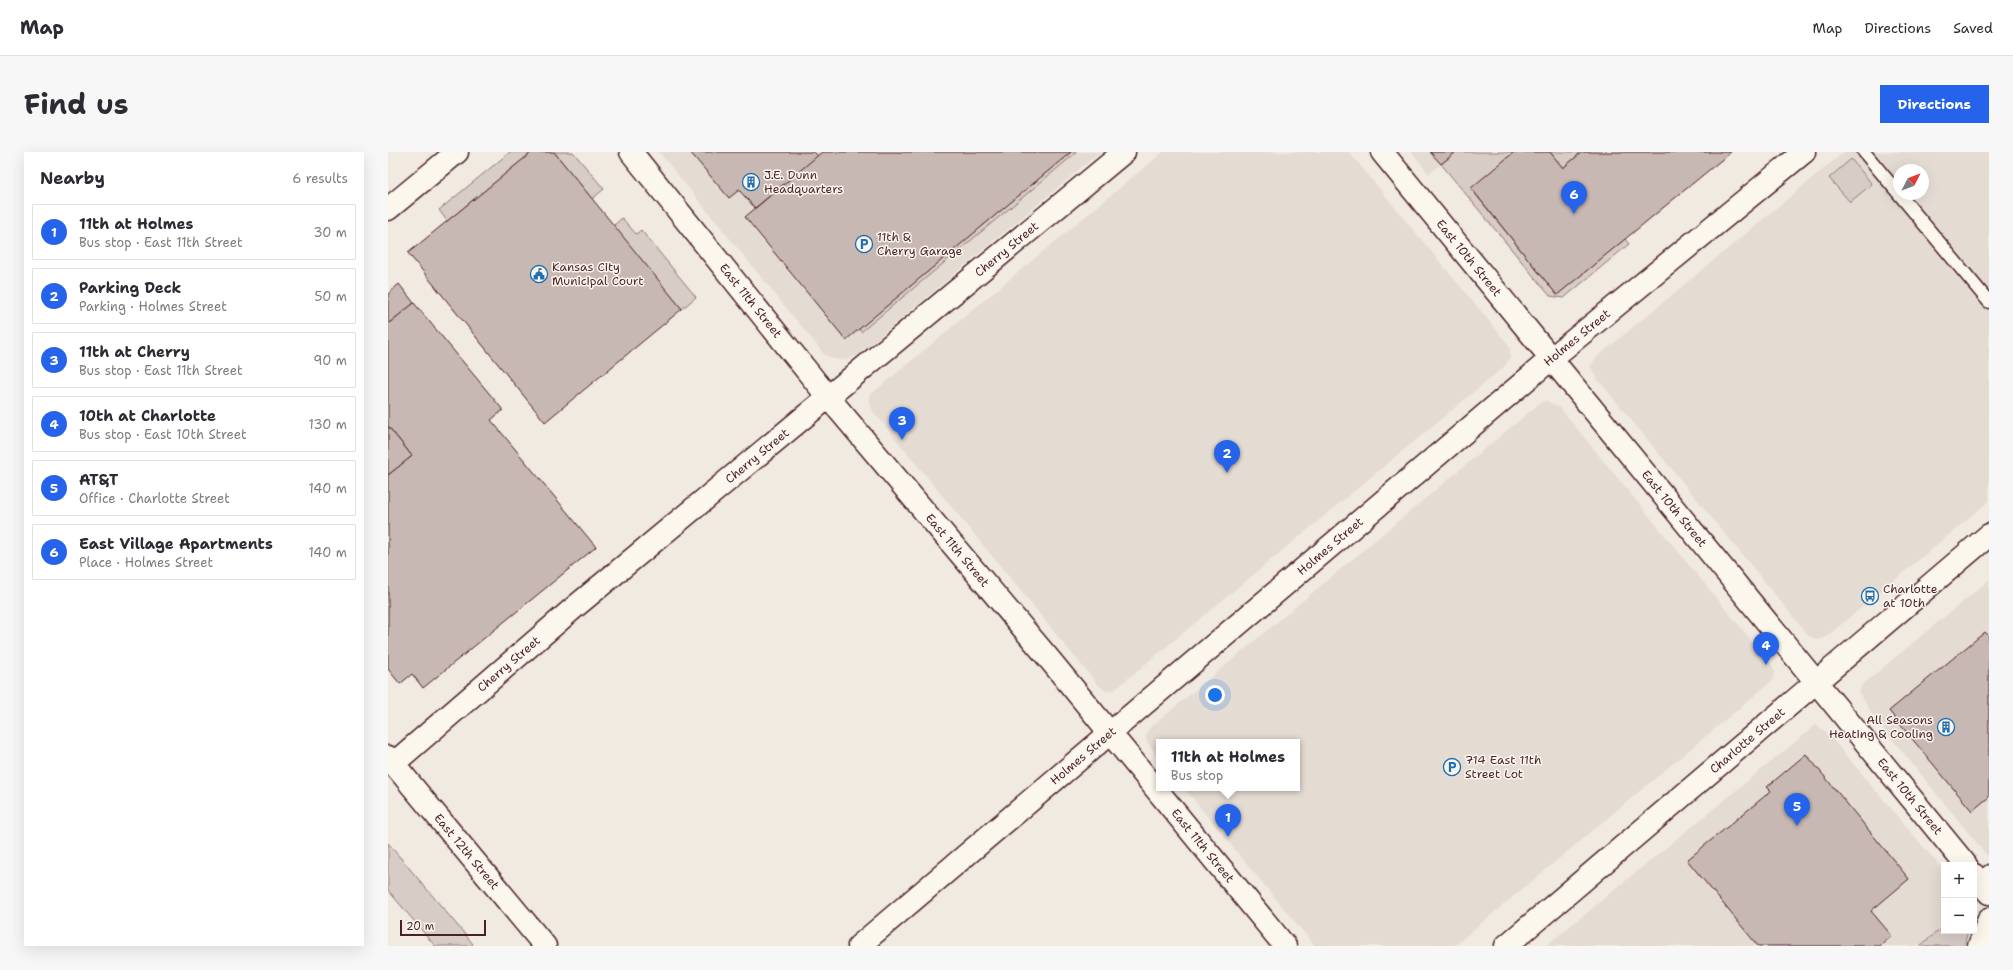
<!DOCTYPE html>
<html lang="en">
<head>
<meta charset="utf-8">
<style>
	:root { --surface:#fff; --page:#f7f7f7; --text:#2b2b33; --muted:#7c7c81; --line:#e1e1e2; --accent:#2563eb }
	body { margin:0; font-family:"Shantell Sans",sans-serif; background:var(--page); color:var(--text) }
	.controls { position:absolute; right:12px; bottom:12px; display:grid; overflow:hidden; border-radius:0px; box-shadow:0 4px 16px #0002 }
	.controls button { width:36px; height:36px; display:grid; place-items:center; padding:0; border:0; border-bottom:1px solid var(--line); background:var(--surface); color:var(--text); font:20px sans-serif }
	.compass { position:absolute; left:1505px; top:12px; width:36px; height:36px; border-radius:50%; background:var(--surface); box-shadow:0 4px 16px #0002; rotate:48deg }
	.scale { position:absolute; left:12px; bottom:10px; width:86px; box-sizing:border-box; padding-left:4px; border:2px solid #4a1f2b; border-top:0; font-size:11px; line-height:14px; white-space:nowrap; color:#4a1f2b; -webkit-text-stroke:3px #fbf7ec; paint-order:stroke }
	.you { position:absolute; left:827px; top:543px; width:14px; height:14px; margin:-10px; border:3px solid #fff; border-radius:50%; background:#1a73e8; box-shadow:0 0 0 6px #1a73e833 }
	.badge { display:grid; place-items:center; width:26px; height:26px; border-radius:50%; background:var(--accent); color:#fff; font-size:13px; font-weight:700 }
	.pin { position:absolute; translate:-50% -33px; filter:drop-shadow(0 1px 2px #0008) }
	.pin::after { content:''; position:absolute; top:21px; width:14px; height:12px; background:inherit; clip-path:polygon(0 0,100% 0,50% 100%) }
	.popup { position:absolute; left:768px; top:587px; width:144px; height:52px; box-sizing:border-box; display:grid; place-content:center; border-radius:0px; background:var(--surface); filter:drop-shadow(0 1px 3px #0005); font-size:13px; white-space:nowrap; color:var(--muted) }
	.popup b { font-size:15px; color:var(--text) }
	.popup::after { content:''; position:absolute; left:50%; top:100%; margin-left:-8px; border:8px solid transparent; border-top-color:var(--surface) }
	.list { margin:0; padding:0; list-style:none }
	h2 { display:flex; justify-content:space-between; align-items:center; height:52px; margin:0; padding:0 16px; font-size:17px }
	h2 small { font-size:13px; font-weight:400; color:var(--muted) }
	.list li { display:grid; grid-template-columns:26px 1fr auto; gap:12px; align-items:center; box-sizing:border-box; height:56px; margin:0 8px 8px; padding:0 8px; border:1px solid var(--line); border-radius:0px }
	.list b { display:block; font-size:15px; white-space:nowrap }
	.list p { margin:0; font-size:13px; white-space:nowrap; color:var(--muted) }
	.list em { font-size:13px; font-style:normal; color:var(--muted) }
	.map { position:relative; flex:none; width:1601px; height:794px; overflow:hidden; border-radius:0px }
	header { display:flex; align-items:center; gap:24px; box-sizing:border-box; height:56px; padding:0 20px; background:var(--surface); border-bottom:1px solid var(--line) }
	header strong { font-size:19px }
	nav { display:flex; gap:22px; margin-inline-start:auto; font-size:14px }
	.intro { display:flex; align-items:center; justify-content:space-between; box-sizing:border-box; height:96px; padding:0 24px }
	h1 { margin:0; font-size:28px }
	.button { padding:10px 18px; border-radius:0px; background:var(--accent); color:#fff; font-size:14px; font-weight:700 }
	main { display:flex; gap:24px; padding:0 24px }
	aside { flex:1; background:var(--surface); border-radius:0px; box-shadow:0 4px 16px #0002 }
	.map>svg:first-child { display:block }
	.built { fill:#e4dbd2; fill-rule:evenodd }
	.green { fill:#d8ccc6; stroke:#917678 }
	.building { fill:#c8b8b3; stroke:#4a1f2b }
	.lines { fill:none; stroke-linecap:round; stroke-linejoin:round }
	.lane-casing { stroke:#4a1f2b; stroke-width:15 }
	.street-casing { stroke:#4a1f2b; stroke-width:25 }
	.secondary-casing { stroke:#4a1f2b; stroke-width:25 }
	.highway-casing { stroke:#4a1f2b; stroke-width:25 }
	.lane { stroke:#fbf7ec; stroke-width:12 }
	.street { stroke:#fbf7ec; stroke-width:22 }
	.secondary { stroke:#fbf7ec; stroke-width:22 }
	.highway { stroke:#fbf7ec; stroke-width:22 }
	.labels { text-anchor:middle; stroke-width:3; stroke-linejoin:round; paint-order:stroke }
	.poi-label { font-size:12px; fill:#4a1f2b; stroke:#fbf7ec; text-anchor:start }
	.street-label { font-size:12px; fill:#4a1f2b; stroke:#fbf7ec }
</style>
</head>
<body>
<header>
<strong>Map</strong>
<nav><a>Map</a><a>Directions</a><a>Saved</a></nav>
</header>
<div class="intro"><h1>Find us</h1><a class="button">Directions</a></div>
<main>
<aside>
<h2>Nearby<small>6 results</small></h2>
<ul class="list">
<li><span class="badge">1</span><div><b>11th at Holmes</b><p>Bus stop · East 11th Street</p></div><em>30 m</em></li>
<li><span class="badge">2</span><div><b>Parking Deck</b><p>Parking · Holmes Street</p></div><em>50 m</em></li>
<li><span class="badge">3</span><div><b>11th at Cherry</b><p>Bus stop · East 11th Street</p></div><em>90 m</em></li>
<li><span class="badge">4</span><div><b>10th at Charlotte</b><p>Bus stop · East 10th Street</p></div><em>130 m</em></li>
<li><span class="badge">5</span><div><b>AT&amp;T</b><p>Office · Charlotte Street</p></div><em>140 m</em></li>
<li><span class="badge">6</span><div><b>East Village Apartments</b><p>Place · Holmes Street</p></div><em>140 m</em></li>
</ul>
</aside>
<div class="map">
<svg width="1601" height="794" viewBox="0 0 1601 794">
	<rect width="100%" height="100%" fill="#f0eae0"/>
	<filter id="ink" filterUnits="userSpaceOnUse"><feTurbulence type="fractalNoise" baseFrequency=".025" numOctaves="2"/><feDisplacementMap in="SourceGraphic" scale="8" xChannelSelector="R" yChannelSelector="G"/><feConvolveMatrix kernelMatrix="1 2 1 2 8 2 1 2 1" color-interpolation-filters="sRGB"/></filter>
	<g filter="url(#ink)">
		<g class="built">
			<polygon points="271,0 712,0 470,203 458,208 446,207 436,202"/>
			<polygon points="775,0 961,0 1119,191 1122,197 1122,205 1117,214 726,538 718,539 710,533 484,258 481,244"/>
			<polygon points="1024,0 1068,0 1041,22"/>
			<path d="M1456,0H1601V349L1438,485L1430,488L1421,484L1208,225L1202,214L1208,206ZM1511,18H1535V42H1511Z"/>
			<polygon points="1159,249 1172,256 1385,515 1387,520 1385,528 1066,794 927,794 796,636 909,636 909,590 771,590 771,606 759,590 758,582 761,577 1152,251"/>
			<polygon points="1601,428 1601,706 1487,566 1471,541 1473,534"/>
			<polygon points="1428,573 1438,580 1556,719 1556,774 1532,794 1158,794"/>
		</g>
		<g class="green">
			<polygon points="122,0 144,0 59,69 51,58"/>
			<polygon points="166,0 185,0 216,37 204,47"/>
			<polygon points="683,0 689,0 473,180 471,177"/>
			<polygon points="1068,0 1126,0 1083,37 1169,143 1237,87 1241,92 1176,146 1162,144 1053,12"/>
			<polygon points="1162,0 1189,0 1191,2 1175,16"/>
			<polygon points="1463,7 1484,32 1462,50 1441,26"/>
			<polygon points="234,66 248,82 253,78 308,145 294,157 225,74"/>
			<polygon points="0,691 85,792 83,794 47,794 0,738"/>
			<polygon points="1556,774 1556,779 1580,779 1576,794 1532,794"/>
		</g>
		<g class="building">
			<polygon points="144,0 166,0 294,157 157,270 20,101"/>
			<polygon points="302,0 426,0 430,4 367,56 351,38 341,46"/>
			<polygon points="434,0 683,0 458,188 357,65"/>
			<polygon points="1042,0 1068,0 1053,12"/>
			<polygon points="1126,0 1162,0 1175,16 1194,0 1343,0 1169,143 1083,36"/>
			<polygon points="11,132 26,151 0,172 0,142"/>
			<polygon points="26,151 115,258 103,268 208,395 35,536 24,522 12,532 0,517 0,323 24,304 0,274 0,172"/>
			<polygon points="0,274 24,304 0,323"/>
			<polygon points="1597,480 1601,484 1601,645 1584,659 1501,559"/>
			<polygon points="1418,602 1521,727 1483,759 1504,784 1492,794 1370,794 1299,708 1383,639 1379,635"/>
		</g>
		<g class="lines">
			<g class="lane-casing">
				<g id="lane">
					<polyline points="1476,0 1601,150"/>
					<polyline points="1590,727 1601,719"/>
				</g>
			</g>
			<g class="street-casing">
				<g id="street">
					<path id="s1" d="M5,612L188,454L736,0"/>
				</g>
			</g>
			<g class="secondary-casing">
				<g id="secondary">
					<path id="s2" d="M243,0L440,245L662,508L897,794"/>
					<path id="s3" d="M994,0L1578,713"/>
					<polyline points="0,57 69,0"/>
					<path id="s4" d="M0,605L157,794"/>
					<polyline points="1586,723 1601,741"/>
					<path id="s5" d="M471,794L1164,206L1416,0"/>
					<path id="s6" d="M1118,794L1601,383"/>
				</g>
			</g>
			<g class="highway-casing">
				<polyline id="highway" points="1591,794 1601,767"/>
			</g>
			<use href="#lane" class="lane"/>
			<use href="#street" class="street"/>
			<use href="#secondary" class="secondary"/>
			<use href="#highway" class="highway"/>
		</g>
	</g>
	<defs>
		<g id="building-ring" transform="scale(0.9)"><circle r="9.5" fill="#fbf7ec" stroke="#1f6fb2" stroke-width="1.5"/><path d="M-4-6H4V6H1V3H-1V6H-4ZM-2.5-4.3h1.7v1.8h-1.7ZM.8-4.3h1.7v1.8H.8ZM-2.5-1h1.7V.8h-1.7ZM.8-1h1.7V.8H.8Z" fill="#1f6fb2"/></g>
		<g id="parking-ring" transform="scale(0.9)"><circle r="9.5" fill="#fbf7ec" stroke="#1f6fb2" stroke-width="1.5"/><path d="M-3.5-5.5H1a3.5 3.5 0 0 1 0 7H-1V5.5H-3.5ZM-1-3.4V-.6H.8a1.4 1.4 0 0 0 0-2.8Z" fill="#1f6fb2"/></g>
		<g id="civic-ring" transform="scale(0.9)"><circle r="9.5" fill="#fbf7ec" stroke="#1f6fb2" stroke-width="1.5"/><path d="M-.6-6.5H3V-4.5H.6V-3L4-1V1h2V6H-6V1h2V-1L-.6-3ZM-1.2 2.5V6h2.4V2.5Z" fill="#1f6fb2"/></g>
		<g id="bus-ring" transform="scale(0.9)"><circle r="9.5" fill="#fbf7ec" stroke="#1f6fb2" stroke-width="1.5"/><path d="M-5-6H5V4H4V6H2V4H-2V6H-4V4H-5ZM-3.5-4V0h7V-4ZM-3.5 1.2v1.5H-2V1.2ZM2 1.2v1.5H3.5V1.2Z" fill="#1f6fb2"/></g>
	</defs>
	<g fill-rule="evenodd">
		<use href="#building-ring" x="363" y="30"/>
		<use href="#parking-ring" x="476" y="92"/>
		<use href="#civic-ring" x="151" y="122"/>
		<use href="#bus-ring" x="1482" y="444"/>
		<use href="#building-ring" x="1558" y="575"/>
		<use href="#parking-ring" x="1064" y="615"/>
	</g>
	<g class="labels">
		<g class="poi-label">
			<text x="376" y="27">J.E. Dunn<tspan x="376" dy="14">Headquarters</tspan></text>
			<text x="489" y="89">11th &amp;<tspan x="489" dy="14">Cherry Garage</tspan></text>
			<text x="164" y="119">Kansas City<tspan x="164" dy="14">Municipal Court</tspan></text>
			<text x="1495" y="441">Charlotte<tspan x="1495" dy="14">at 10th</tspan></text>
			<text x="1545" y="572" text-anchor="end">All Seasons<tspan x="1545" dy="14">Heating &amp; Cooling</tspan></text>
			<text x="1077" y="612">714 East 11th<tspan x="1077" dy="14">Street Lot</tspan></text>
		</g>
		<g class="street-label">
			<text dy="4" stroke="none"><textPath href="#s1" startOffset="801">Cherry Street</textPath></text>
			<text dy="4" stroke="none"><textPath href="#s3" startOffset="137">East 10th Street</textPath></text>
			<text dy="4" stroke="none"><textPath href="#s2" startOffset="191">East 11th Street</textPath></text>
			<text dy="4" stroke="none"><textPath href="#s5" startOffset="941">Holmes Street</textPath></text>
			<text dy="4" stroke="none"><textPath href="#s1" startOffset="477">Cherry Street</textPath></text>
			<text dy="4" stroke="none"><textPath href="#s3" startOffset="461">East 10th Street</textPath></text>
			<text dy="4" stroke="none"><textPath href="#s5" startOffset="618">Holmes Street</textPath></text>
			<text dy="4" stroke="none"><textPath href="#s2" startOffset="515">East 11th Street</textPath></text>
			<text dy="4" stroke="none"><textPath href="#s1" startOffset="153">Cherry Street</textPath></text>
			<text dy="4" stroke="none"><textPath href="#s6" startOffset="317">Charlotte Street</textPath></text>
			<text dy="4" stroke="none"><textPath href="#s5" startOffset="294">Holmes Street</textPath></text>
			<text dy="4" stroke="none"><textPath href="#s3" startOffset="833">East 10th Street</textPath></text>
			<text dy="4" stroke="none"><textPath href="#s2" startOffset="899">East 11th Street</textPath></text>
			<text dy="4" stroke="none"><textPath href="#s4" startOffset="123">East 12th Street</textPath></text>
		</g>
	</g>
</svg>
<div class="controls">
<button>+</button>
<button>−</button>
</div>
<svg class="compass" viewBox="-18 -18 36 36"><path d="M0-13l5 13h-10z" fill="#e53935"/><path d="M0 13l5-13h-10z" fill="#7c7c81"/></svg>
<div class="scale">20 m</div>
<div class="you"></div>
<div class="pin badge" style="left:840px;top:685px">1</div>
<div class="popup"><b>11th at Holmes</b>Bus stop</div>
<div class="pin badge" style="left:839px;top:321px">2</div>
<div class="pin badge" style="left:514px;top:288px">3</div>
<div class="pin badge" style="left:1378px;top:513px">4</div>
<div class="pin badge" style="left:1409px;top:674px">5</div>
<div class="pin badge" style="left:1186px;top:62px">6</div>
</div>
</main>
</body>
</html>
